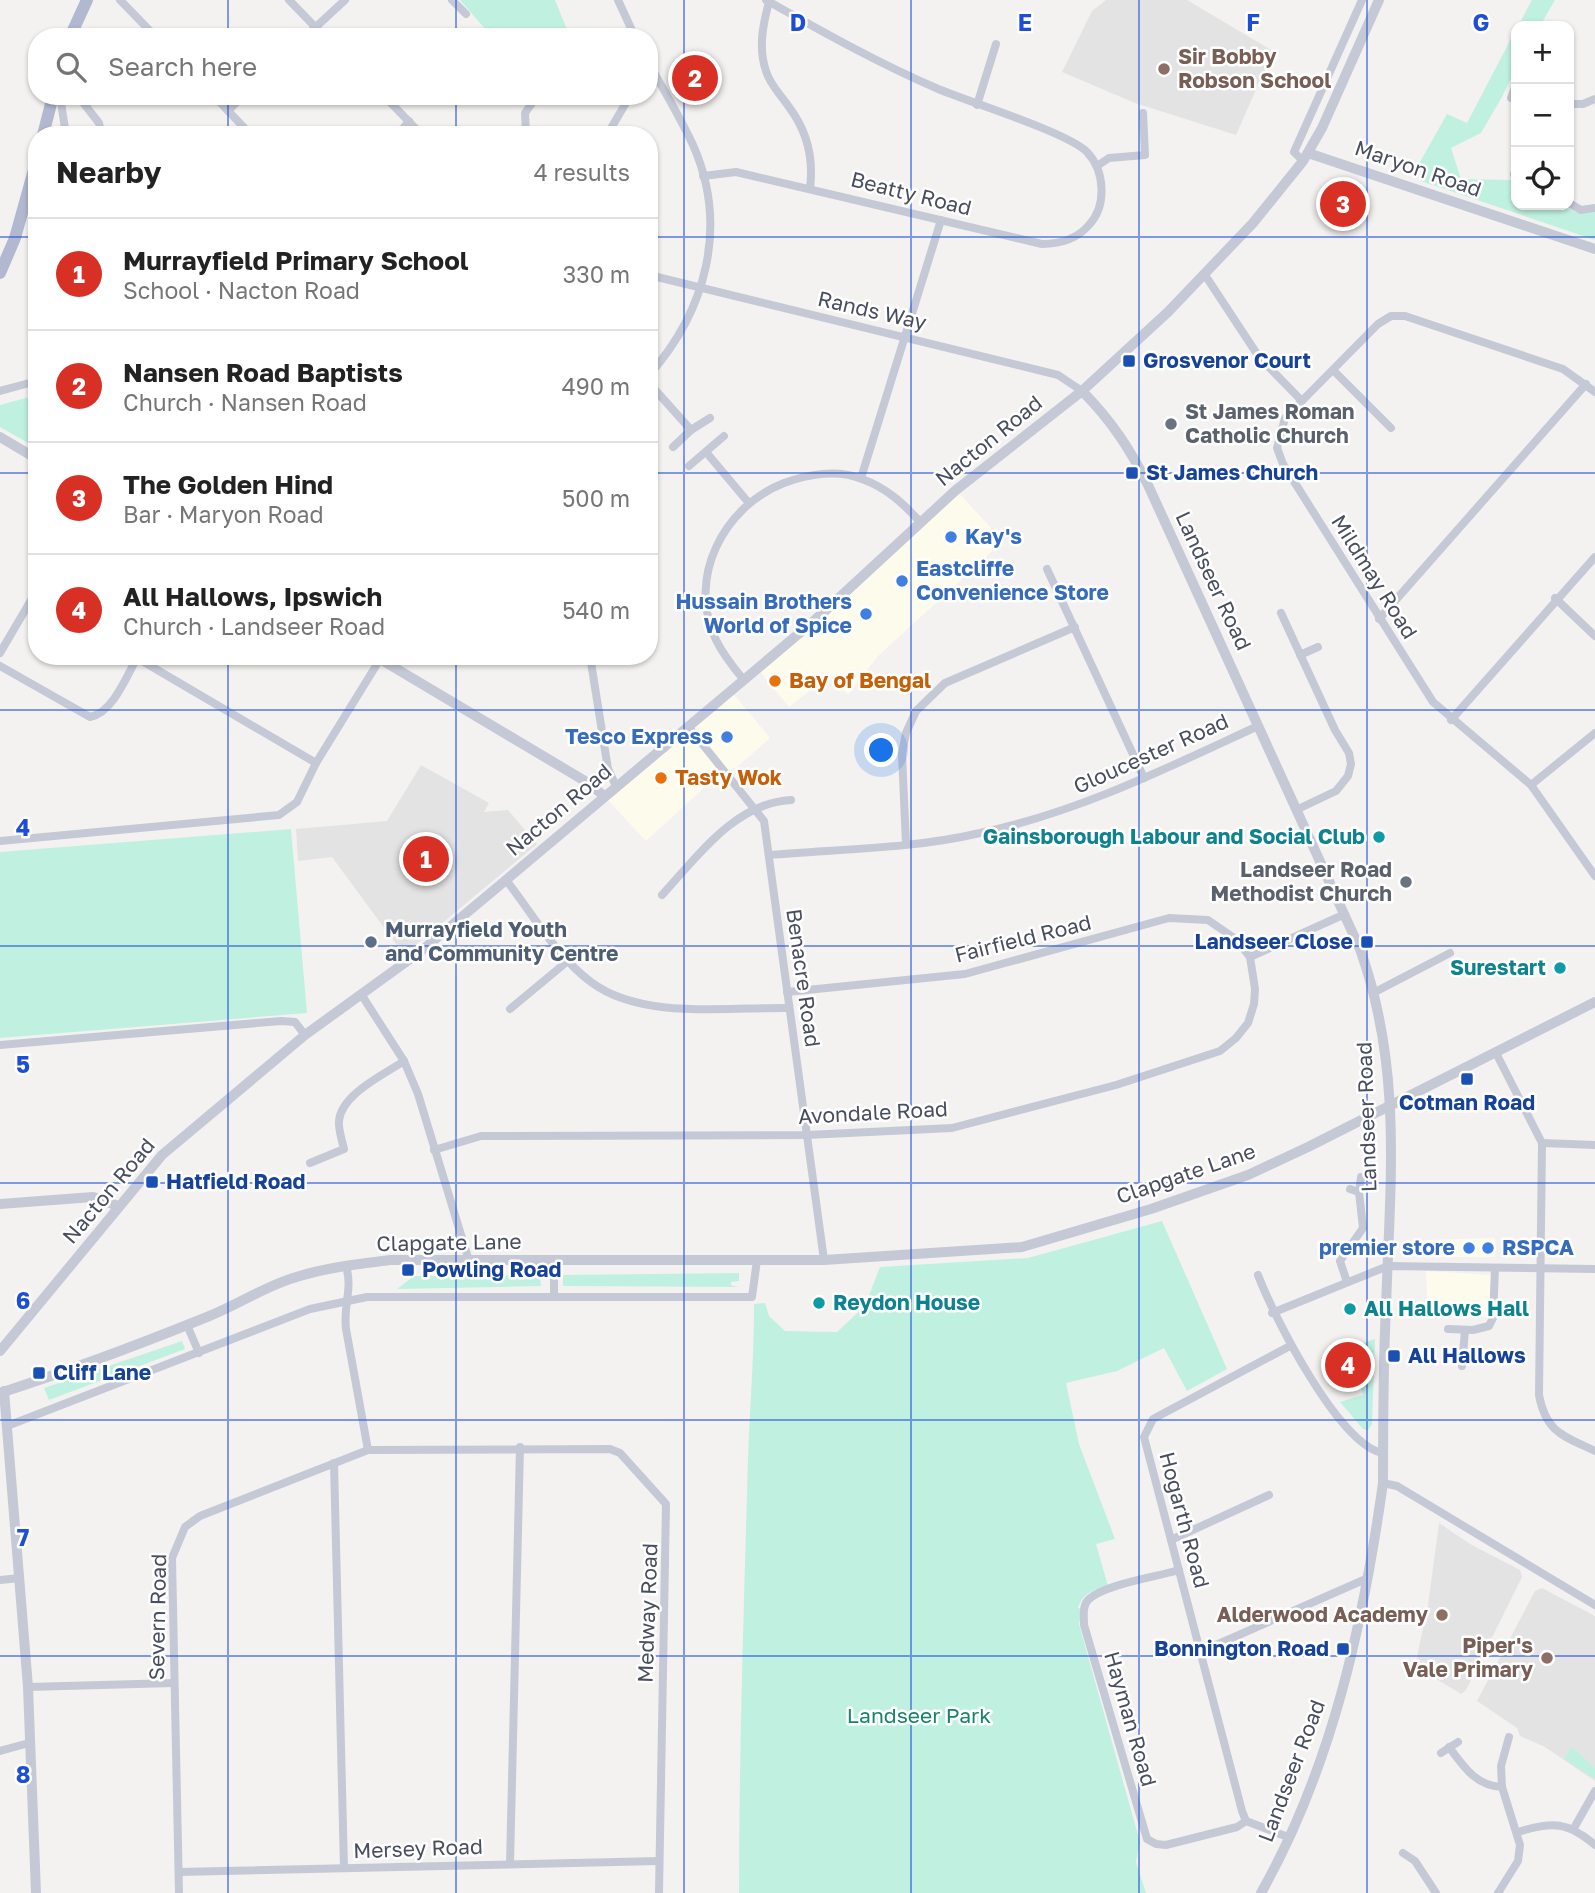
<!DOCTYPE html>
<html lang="en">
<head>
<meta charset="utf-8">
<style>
	:root { --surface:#fff; --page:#f6f6f6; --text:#222; --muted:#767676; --line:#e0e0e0; --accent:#d93025 }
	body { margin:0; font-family:"Golos Text",sans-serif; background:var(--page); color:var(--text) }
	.controls { position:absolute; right:21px; top:21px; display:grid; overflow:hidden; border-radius:14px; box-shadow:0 2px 5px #0004 }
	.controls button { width:63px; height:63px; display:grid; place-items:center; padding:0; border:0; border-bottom:2px solid var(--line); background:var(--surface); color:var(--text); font:35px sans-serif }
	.you { position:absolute; left:882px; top:751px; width:24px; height:24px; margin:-18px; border:5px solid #fff; border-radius:50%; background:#1a73e8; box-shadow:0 0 0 10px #1a73e833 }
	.badge { display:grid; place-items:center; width:46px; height:46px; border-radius:50%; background:var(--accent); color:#fff; font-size:23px; font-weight:700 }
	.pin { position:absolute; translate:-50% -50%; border:4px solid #fff; box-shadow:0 2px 7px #0006 }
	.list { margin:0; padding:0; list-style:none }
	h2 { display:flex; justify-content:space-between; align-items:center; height:91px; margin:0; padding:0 28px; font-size:30px }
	h2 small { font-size:23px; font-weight:400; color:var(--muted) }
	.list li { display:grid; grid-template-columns:46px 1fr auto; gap:21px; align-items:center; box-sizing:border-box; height:112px; padding:0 28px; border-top:2px solid var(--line) }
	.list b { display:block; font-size:26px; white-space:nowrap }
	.list p { margin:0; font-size:23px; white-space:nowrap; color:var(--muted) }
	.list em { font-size:23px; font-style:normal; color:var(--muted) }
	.icon { flex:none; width:38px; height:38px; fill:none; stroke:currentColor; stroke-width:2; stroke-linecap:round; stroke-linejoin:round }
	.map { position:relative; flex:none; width:1595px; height:1893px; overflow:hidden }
	.search { position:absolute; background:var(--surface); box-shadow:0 2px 5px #0004; left:28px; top:28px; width:630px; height:77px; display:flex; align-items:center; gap:18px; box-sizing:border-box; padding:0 24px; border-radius:28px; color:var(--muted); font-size:26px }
	.panel { position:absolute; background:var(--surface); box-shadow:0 2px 5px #0004; left:28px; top:126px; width:630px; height:539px; border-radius:28px }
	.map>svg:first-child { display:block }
	.commercial { fill:#fdfcec }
	.education { fill:#e4e3e3 }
	.green { fill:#c0f1e0 }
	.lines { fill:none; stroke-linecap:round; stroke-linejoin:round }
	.minor { stroke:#c5c9d6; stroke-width:8 }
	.tertiary { stroke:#c5c9d6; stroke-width:10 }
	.primary { stroke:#b1b8d0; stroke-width:12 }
	.grid { fill:none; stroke:#1d4ed8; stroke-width:2; stroke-opacity:0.55 }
	.education-dot { fill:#8d6e63; stroke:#fff; stroke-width:2.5 }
	.transit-dot { fill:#1a4fb4; stroke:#fff; stroke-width:2.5 }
	.worship-dot { fill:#6b7280; stroke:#fff; stroke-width:2.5 }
	.shop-dot { fill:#3f7fe0; stroke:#fff; stroke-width:2.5 }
	.food-dot { fill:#e8710a; stroke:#fff; stroke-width:2.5 }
	.culture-dot { fill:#0f9aa8; stroke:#fff; stroke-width:2.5 }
	.service-dot { fill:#5c6f8a; stroke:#fff; stroke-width:2.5 }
	.labels { text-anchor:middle; stroke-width:5; stroke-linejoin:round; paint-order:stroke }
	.education-label { font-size:21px; font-weight:bold; fill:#785e54; stroke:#fff; text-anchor:end }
	.street-label { font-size:21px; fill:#484e5f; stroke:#fff }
	.transit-label { font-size:21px; font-weight:bold; fill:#164399; stroke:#fff; text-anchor:start }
	.worship-label { font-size:21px; font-weight:bold; fill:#5b616d; stroke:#fff; text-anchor:start }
	.shop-label { font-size:21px; font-weight:bold; fill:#366cbe; stroke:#fff; text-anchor:start }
	.food-label { font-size:21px; font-weight:bold; fill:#c56008; stroke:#fff; text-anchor:start }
	.culture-label { font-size:21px; font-weight:bold; fill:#0d838f; stroke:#fff; text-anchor:end }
	.service-label { font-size:21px; font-weight:bold; fill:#4e5e75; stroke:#fff; text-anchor:start }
	.park-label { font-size:21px; fill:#16846b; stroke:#fff }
	.grid-label { font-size:23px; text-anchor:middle; font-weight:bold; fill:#1d4ed8; stroke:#fff; stroke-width:5; stroke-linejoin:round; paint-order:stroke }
</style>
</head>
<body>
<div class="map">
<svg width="1595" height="1893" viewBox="0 0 1595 1893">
	<rect width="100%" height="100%" fill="#f3f2f1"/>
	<g class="commercial">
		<polygon points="956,490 1003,541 878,656 848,695 828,676 789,707 757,668"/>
		<polygon points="730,690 770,738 737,767 719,774 646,841 604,796"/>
		<polygon points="1495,1238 1495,1257 1426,1257 1426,1240"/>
		<polygon points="1426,1271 1491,1275 1489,1317 1428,1316"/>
	</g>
	<g class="education">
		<polygon points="1106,0 1187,0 1273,51 1236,135 1135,103 1062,72 1092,11"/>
		<polygon points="421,765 489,803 484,812 508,810 537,844 404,955 332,857 298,861 296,829 387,821"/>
		<polygon points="1439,1523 1470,1544 1520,1570 1522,1577 1466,1690 1461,1694 1415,1666 1428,1605"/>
		<polygon points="1542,1588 1595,1616 1595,1781 1545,1747 1520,1736 1517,1728 1477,1701 1535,1591"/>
	</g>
	<g class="green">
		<polygon points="460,0 555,0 570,37 492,37"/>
		<polygon points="1532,0 1555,0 1540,26 1518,26"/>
		<polygon points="1516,29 1516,69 1502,97 1481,133 1451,148 1461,179 1512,180 1516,182 1516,205 1559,205 1580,213 1595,212 1595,240 1421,181 1424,172 1416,169 1447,114 1467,123"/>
		<polygon points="37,395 37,448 0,427 0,405"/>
		<polygon points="291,829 307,1013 0,1038 0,852"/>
		<path d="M1162,1221L1227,1369L1187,1391L1164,1348L1117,1371L1066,1383L1079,1444L1115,1539L1096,1544L1108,1586C1093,1590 1083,1593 1078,1608L1082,1609L1079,1624L1140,1842L1136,1862L1146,1893H739C739,1748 744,1603 748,1458C750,1406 754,1356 754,1304L765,1303L769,1316L785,1331L837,1332L865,1306L880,1267L1028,1258Z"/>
		<polygon points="739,1273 739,1281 731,1282 731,1285 738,1287 563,1286 563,1275"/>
		<polygon points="540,1275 541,1286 397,1289 414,1276"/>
		<polygon points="1375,1339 1372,1424 1368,1430 1363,1429 1340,1402 1363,1395 1354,1366 1360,1363 1354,1346"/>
		<polygon points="182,1341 185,1349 49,1400 44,1388"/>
		<polygon points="1572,1747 1595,1768 1595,1779 1564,1759"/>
	</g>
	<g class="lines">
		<g class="minor">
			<polyline points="120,0 156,37"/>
			<polyline points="289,0 325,37"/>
			<polyline points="452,0 466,14"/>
			<polyline points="618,0 635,37"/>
			<path d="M769,2C763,24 758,48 766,71C770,85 781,95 789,107C807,131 814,157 810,188"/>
			<polyline points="305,37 345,0"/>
			<path d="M649,64C664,90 680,117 693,145C729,226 706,311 649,375"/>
			<polyline points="60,96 66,135"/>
			<polyline points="78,96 99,123 102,135"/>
			<polyline points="214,96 251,135"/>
			<polyline points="384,96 422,135"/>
			<polyline points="1511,98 1516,85"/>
			<polyline points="1569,104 1583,104 1595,99"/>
			<polyline points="977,105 996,44"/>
			<polyline points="228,111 243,96"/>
			<polyline points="398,135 409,121"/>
			<polyline points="526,135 525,113 537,96"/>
			<polyline points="607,135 630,96"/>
			<polyline points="1303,161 1294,152 1362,0"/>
			<polyline points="1097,166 1109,158 1145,155 1143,113"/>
			<polyline points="1514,174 1516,175"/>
			<path d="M703,176L736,172L1042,244C1060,244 1077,239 1089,225C1107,206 1105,171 1087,152C1067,132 968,102 936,88C878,63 821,31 766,0"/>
			<polyline points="1569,203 1581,210 1595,208"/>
			<polyline points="649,275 1058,375 1082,391"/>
			<polyline points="1205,275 1259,357 1302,401"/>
			<polyline points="1333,370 1391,428"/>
			<polyline points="649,383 691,430 710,418"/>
			<polyline points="0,391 37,381"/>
			<polyline points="1595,392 1563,369 1405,316 1391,316 1378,324 1285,418 1277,448 1283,464 1433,702 1531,785 1595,876"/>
			<polyline points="673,447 691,430"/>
			<polyline points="706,452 748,502"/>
			<polyline points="689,466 724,436"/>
			<polyline points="861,478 941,220"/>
			<polyline points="1047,569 1144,778"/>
			<polyline points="1555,598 1595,636"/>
			<polyline points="1281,613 1335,730 1349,753 1351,764 1348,776 1336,791 1296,810"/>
			<polyline points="1379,619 1586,384"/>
			<polyline points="0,653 37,590"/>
			<polyline points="1300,655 1318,647"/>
			<polyline points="590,656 608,769 616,786"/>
			<polyline points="137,658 316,763"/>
			<path d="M0,666L90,717C113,713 127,675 138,656"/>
			<path d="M743,679C733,667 723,654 716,640C686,578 724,506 784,483C808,474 838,469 862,479C887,488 904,504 921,523"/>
			<polyline points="1451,720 1595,557"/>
			<polyline points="688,726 764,821 824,1260"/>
			<polyline points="590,784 600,779 608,769"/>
			<polyline points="1531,785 1595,733"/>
			<polyline points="0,841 279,815 297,802 316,763 382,656"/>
			<polyline points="906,844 902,754 906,733 916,711 945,683 1075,627"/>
			<path d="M769,855C839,849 912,849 980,833C1079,812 1167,768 1258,726"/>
			<path d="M506,880C532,913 557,957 591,982C641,1020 728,1007 789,1008"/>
			<path d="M662,895C698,856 735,803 791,800"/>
			<polyline points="787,992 965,974 1169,918 1208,920 1237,940 1250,957"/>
			<polyline points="1375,992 1450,953"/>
			<polyline points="361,994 404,1061 418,1094 469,1261"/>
			<polyline points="510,1009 569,960"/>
			<polyline points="0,1045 281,1021 295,1022 305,1035"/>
			<path d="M1496,1053L1542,1143L1539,1395C1546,1433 1564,1436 1595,1451"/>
			<polyline points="1542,1143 1595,1145"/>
			<polyline points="434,1150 481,1136 807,1135 952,1128 1116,1085 1220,1051 1236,1038 1248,1023 1254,1004 1255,989 1250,957 1345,914"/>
			<path d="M310,1163L344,1149C342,1140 338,1129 339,1121C341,1094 385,1074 404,1061"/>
			<polyline points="1359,1192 1361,1177"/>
			<path d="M346,1266C353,1290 343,1304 346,1329L368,1450"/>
			<path d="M1258,1275C1273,1315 1340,1447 1383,1453"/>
			<polyline points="1347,1282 1340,1261 1363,1228 1359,1192 1350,1189"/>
			<polyline points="554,1296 554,1261"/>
			<polyline points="1272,1313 1388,1266 1595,1269"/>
			<polyline points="187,1325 199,1353"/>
			<polyline points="1448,1329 1473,1330 1489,1326 1493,1318 1495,1268"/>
			<polyline points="1462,1366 1465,1330"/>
			<polyline points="7,1426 310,1309 367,1297 752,1297 757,1260"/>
			<polyline points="334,1463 344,1868"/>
			<polyline points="1383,1483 1397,1486 1595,1605"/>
			<polyline points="1171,1540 1269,1495"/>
			<path d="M1179,1570C1156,1577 1106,1584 1089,1599C1082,1605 1084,1616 1084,1625L1147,1839L1156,1844L1166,1845L1237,1827L1246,1821"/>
			<polyline points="0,1580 20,1578"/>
			<polyline points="1200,1652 1368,1578"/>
			<polyline points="28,1687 174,1683"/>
			<path d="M1449,1747C1464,1767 1476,1786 1502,1787"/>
			<polyline points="0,1751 29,1743"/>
			<polyline points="1441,1753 1458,1742"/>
			<polyline points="1574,1828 1595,1791"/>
			<path d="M1518,1832C1553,1821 1568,1822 1595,1845"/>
			<polyline points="1288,1837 1246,1821 1242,1811 1144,1437 1153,1419 1290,1346"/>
			<polyline points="1403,1853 1415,1861 1436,1893"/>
			<polyline points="510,1864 520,1447"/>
			<polyline points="179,1872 659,1861"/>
			<polyline points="179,1893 172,1558 185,1527 200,1516 368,1450 610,1449 620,1453 666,1504 659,1893"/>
			<polyline points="1498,1893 1518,1861 1520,1845 1502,1787 1501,1766 1509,1737"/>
		</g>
		<g class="tertiary">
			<polyline points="1308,153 1595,249"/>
			<path d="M1082,391C1111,420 1130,449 1148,485L1360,949C1403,1069 1390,1183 1386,1307C1383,1366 1383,1425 1383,1483C1363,1625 1332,1767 1261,1893"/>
			<polyline points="0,437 37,459"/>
			<polyline points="375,656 590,784 604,796"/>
			<polyline points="0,1204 93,1197 118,1206"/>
			<polyline points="0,1351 162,1155 305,1035 421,951 506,880 815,620 956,490 1082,391 1168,312 1253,223 1303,161 1322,128 1379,0"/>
			<polyline points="4,1391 28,1687 36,1893"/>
			<path d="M0,1393C68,1371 135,1346 202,1319C232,1308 260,1289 290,1279C323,1268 357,1264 390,1260H824L1022,1247L1151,1209L1248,1175L1308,1147L1595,1002"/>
		</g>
		<g class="primary">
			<polyline points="70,37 87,0"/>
			<polyline points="43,135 53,96"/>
			<polyline points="0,273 15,238 37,159"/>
		</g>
	</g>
	<path class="grid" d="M228,0V37M456,0V37M684,0V1893M911,0V1893M1139,0V1893M1367,0V1893M228,96V135M456,96V135M0,237H37M649,237H1595M0,473H37M649,473H1595M228,656V1893M456,656V1893M0,710H1595M0,946H1595M0,1183H1595M0,1420H1595M0,1656H1595"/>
	<g class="education-dot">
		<circle cx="1164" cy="69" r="7"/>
		<circle cx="1442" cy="1615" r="7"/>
		<circle cx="1547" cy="1658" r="7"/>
	</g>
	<g class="transit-dot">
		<rect x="1122" y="354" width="14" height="14" rx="3.5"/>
		<rect x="1125" y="466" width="14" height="14" rx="3.5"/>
		<rect x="1360" y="935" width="14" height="14" rx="3.5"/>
		<rect x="1460" y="1072" width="14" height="14" rx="3.5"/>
		<rect x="145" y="1175" width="14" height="14" rx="3.5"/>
		<rect x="401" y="1263" width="14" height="14" rx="3.5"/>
		<rect x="1387" y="1349" width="14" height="14" rx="3.5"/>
		<rect x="32" y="1366" width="14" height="14" rx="3.5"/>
		<rect x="1336" y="1642" width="14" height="14" rx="3.5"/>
	</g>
	<g class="worship-dot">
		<circle cx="1171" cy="424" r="7"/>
		<circle cx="1406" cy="882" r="7"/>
	</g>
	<g class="shop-dot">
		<circle cx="951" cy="537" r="7"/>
		<circle cx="902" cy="581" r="7"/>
		<circle cx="866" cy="614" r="7"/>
		<circle cx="727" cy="737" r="7"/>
		<circle cx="1469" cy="1248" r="7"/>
		<circle cx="1488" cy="1248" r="7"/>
	</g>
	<g class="food-dot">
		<circle cx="775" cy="681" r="7"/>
		<circle cx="661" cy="778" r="7"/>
	</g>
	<g class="culture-dot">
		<circle cx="1379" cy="837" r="7"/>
		<circle cx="1560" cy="968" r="7"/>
		<circle cx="819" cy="1303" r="7"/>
		<circle cx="1350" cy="1309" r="7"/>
	</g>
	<circle class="service-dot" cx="371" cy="942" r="7"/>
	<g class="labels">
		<g class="education-label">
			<text x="1178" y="64" text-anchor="start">Sir Bobby<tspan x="1178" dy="24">Robson School</tspan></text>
			<text x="1428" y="1622">Alderwood Academy</text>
			<text x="1533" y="1653">Piper's<tspan x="1533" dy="24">Vale Primary</tspan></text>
		</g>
		<g class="street-label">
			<text transform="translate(1418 169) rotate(19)" y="7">Maryon Road</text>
			<text transform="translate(911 194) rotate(14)" y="7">Beatty Road</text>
			<text transform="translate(872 311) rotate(13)" y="7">Rands Way</text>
			<text transform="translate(989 441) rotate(-39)" y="7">Nacton Road</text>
			<text transform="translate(1374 577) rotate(58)" y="7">Mildmay Road</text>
			<text transform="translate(1213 581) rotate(65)" y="7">Landseer Road</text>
			<text transform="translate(1151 754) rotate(-24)" y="7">Gloucester Road</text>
			<text transform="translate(559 810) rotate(-40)" y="7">Nacton Road</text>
			<text transform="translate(1023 939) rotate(-14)" y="7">Fairfield Road</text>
			<text transform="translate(803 978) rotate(82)" y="7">Benacre Road</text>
			<text transform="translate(873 1113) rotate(-3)" y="7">Avondale Road</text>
			<text transform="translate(1367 1117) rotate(-92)" y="7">Landseer Road</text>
			<text transform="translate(1186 1174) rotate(-19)" y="7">Clapgate Lane</text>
			<text transform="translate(109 1191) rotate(-50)" y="7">Nacton Road</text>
			<text transform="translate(449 1243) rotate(-1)" y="7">Clapgate Lane</text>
			<text transform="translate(1184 1520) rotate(75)" y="7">Hogarth Road</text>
			<text transform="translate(648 1613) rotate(-88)" y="7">Medway Road</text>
			<text transform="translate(158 1617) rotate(-89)" y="7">Severn Road</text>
			<text transform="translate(1130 1719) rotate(74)" y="7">Hayman Road</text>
			<text transform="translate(1292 1771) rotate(-69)" y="7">Landseer Road</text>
			<text transform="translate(418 1849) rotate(-2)" y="7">Mersey Road</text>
		</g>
		<g class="transit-label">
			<text x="1143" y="368">Grosvenor Court</text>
			<text x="1146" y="480">St James Church</text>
			<text x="1353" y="949" text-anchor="end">Landseer Close</text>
			<text x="1467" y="1110" text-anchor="middle">Cotman Road</text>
			<text x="166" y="1189">Hatfield Road</text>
			<text x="422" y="1277">Powling Road</text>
			<text x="1408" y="1363">All Hallows</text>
			<text x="53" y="1380">Cliff Lane</text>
			<text x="1329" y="1656" text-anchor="end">Bonnington Road</text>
		</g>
		<g class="worship-label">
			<text x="1185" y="419">St James Roman<tspan x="1185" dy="24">Catholic Church</tspan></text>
			<text x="1392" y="877" text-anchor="end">Landseer Road<tspan x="1392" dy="24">Methodist Church</tspan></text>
		</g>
		<g class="shop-label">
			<text x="965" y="544">Kay's</text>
			<text x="916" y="576">Eastcliffe<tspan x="916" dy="24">Convenience Store</tspan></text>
			<text x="852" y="609" text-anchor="end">Hussain Brothers<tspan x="852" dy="24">World of Spice</tspan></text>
			<text x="713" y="744" text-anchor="end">Tesco Express</text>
			<text x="1455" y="1255" text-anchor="end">premier store</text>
			<text x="1502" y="1255">RSPCA</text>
		</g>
		<g class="food-label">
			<text x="789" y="688">Bay of Bengal</text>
			<text x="675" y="785">Tasty Wok</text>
		</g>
		<g class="culture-label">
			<text x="1365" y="844">Gainsborough Labour and Social Club</text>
			<text x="1546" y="975">Surestart</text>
			<text x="833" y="1310" text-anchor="start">Reydon House</text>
			<text x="1364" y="1316" text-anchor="start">All Hallows Hall</text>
		</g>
		<g class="service-label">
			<text x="385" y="937">Murrayfield Youth<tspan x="385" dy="24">and Community Centre</tspan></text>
		</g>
		<g class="park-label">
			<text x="919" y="1723">Landseer Park</text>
		</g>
	</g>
	<g class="grid-label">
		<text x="798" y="31">D</text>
		<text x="1025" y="31">E</text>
		<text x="1253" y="31">F</text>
		<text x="1481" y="31">G</text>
		<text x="23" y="836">4</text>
		<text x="23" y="1073">5</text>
		<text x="23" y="1309">6</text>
		<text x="23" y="1546">7</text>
		<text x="23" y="1783">8</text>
	</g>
</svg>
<div class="controls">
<button>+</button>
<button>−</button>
<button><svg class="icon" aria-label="locate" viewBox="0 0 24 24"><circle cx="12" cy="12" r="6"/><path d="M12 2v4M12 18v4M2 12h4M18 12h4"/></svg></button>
</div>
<div class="you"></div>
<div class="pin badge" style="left:426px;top:859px">1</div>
<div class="pin badge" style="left:695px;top:78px">2</div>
<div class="pin badge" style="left:1343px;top:204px">3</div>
<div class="pin badge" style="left:1348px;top:1365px">4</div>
<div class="search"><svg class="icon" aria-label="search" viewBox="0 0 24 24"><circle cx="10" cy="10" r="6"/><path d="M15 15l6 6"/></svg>Search here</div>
<section class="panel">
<h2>Nearby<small>4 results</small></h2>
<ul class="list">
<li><span class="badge">1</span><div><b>Murrayfield Primary School</b><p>School · Nacton Road</p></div><em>330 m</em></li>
<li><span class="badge">2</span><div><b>Nansen Road Baptists</b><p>Church · Nansen Road</p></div><em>490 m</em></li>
<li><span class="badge">3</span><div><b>The Golden Hind</b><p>Bar · Maryon Road</p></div><em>500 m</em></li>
<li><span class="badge">4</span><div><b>All Hallows, Ipswich</b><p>Church · Landseer Road</p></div><em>540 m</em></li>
</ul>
</section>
</div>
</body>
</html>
